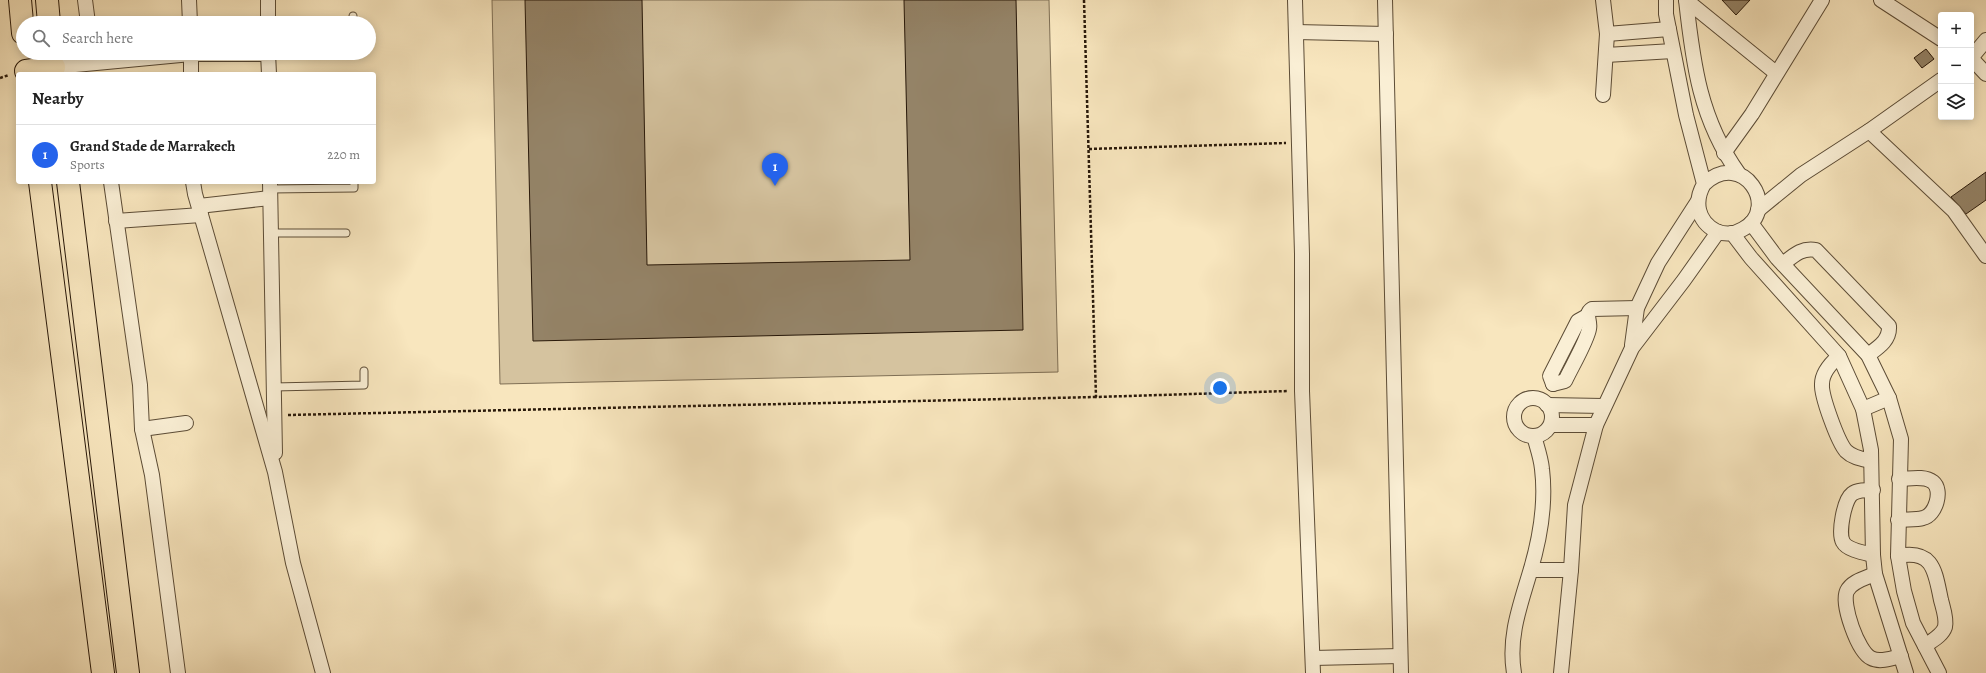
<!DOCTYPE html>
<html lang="en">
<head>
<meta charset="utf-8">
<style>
	:root { --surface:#fff; --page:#f2f2f2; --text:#222; --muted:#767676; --line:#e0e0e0; --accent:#2563eb }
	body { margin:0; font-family:Alegreya,serif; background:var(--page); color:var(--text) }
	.controls { position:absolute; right:12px; top:12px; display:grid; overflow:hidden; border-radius:4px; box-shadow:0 2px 10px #0003 }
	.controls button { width:36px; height:36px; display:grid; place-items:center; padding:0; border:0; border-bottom:1px solid var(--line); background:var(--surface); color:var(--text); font:20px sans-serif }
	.you { position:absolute; left:1220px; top:388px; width:14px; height:14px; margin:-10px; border:3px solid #fff; border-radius:50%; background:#1a73e8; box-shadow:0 0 0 6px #1a73e833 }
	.badge { display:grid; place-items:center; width:26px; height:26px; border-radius:50%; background:var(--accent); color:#fff; font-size:13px; font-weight:700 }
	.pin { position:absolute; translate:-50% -33px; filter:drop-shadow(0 1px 2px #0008) }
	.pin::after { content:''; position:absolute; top:21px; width:14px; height:12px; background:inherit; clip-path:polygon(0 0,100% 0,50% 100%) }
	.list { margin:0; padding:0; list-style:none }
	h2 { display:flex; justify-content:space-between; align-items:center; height:52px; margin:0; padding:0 16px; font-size:17px }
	h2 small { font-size:13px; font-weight:400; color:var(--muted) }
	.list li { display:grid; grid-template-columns:26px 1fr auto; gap:12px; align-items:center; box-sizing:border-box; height:60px; padding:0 16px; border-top:1px solid var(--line) }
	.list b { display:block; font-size:15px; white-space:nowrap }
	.list p { margin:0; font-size:13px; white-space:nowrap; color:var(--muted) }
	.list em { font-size:13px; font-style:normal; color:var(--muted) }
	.icon { flex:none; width:22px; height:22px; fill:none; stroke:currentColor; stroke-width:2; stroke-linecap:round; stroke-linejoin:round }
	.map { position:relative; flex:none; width:1986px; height:673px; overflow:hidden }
	.search { position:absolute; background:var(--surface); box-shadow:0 2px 10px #0003; left:16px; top:16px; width:360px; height:44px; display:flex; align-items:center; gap:10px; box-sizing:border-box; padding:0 14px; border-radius:22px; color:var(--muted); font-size:15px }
	.panel { position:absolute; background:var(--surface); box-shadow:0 2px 10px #0003; left:16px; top:72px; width:360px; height:112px; border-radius:4px }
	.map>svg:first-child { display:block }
	.green { fill:#d5c39f; stroke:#7e6e54 }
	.building { fill:#948367; stroke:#281809 }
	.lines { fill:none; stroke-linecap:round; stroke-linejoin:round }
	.service-casing { stroke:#5c4c36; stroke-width:9 }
	.minor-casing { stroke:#5c4c36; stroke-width:16 }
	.trunk-casing { stroke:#281809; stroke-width:24 }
	.path { stroke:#281809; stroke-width:2.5; stroke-dasharray:3 2; stroke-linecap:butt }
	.service { stroke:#faefd5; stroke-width:7 }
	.minor { stroke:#faefd5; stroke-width:14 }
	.trunk { stroke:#f8e6be; stroke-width:22 }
</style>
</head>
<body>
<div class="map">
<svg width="1986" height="673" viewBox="0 0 1986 673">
	<rect width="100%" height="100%" fill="#f8e6be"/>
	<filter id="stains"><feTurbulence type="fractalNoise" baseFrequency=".005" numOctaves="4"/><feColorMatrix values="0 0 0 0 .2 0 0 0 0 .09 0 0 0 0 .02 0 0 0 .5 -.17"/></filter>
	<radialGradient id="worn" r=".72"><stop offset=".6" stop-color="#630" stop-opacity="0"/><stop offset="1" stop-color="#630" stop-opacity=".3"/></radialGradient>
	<polygon class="green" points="492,0 1049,0 1058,372 500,384"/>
	<g class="building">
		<polygon points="525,0 642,0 647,265 910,260 904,0 1016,0 1023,330 533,341"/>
		<polygon points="1722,0 1750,0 1736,15"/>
		<polygon points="1926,49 1934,59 1922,68 1914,58"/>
		<polygon points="1986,172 1986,200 1966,214 1951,197"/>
	</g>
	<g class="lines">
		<g class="service-casing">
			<g id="service">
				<polyline points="353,16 353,23"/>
				<polyline points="270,189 354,188 354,182"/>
				<polyline points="272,233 346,233"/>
				<polyline points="274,387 364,385 364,371"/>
			</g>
		</g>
		<g class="minor-casing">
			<g id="minor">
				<polyline points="85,0 88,23"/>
				<polyline points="189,0 190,23"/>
				<polyline points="1295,0 1302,254 1302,391 1313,673"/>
				<polyline points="1385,0 1401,673"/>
				<path d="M1666,0V14L1686,115L1704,184C1694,201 1697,221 1716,231C1725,235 1735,234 1743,229C1781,209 1743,148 1704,184"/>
				<path d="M1686,0C1693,64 1700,120 1739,174"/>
				<polyline points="1686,0 1776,73"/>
				<polyline points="1881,0 1941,39"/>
				<polyline points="268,23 268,0"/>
				<polyline points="1296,32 1386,34"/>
				<polyline points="1607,34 1669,29"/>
				<polyline points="191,53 191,74"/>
				<polyline points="268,53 269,74"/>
				<polyline points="1606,55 1673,51"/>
				<polyline points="1971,58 1986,40"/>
				<polyline points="1971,58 1986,74"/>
				<polyline points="54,67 191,54 268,54"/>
				<polyline points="1603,95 1607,34 1603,0"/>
				<polyline points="1869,131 1954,211 1986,256"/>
				<polyline points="1724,153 1752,114 1822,0"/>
				<polyline points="111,182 140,385 142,429 152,475 178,673"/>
				<polyline points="193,182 195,194 275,472 293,563 323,673"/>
				<polyline points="270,182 275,453"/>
				<polyline points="199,206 270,198"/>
				<polyline points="1758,210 1801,175 1869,131 1941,80"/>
				<polyline points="116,221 201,215"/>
				<polyline points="1751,223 1777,258 1868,355 1889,398 1901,439 1898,556 1904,591 1913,623 1939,673"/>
				<polyline points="1732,233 1751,258 1839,356 1863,409 1871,450 1873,555 1875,574 1906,673"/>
				<path d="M1783,264C1793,256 1802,247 1816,250L1889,326C1890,340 1879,347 1868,355"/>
				<polyline points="1632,345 1637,308 1658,263 1698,201"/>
				<path d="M1839,356C1831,363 1822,373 1822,384C1821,396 1838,442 1846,451C1853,458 1862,459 1871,461"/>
				<path d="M1553,384L1565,381C1571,368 1587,341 1589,329C1591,321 1584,314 1592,309L1637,308"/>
				<polyline points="1553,384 1550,376 1578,321 1587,316"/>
				<circle cx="1533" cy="417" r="19"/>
				<polyline points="1547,405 1603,406"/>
				<polyline points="1863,409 1889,398"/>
				<polyline points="1551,425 1596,425"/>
				<polyline points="142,429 186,423"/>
				<path d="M1873,490C1866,490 1857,490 1852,494C1844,500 1838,533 1843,542C1847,550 1865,553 1873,555"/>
				<path d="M1898,520C1906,519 1916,520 1923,518C1936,515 1943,490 1933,482C1924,475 1909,479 1899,479"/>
				<path d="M1898,556C1934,549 1935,572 1941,600C1943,608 1947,619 1945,627C1942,636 1931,641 1925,646"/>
				<polyline points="1531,570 1571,570"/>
				<path d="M1875,574C1866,578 1852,581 1847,591C1841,604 1858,652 1871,658C1880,663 1891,658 1901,656"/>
				<polyline points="1313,658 1400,656"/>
				<path d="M1514,673C1508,637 1520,606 1530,572C1540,539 1546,502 1542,469C1541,458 1537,447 1534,436"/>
				<polyline points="1561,673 1571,570 1575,505 1596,425 1632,348 1684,280 1718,232"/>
			</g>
		</g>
		<g class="trunk-casing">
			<g id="trunk">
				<polyline points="20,0 23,33"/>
				<polyline points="47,0 49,23"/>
				<polyline points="26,71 54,67"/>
				<polyline points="40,182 103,673"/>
				<polyline points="68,182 128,673"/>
			</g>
		</g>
		<g class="path">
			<polyline points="1084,0 1096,397 1288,391"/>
			<polyline points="0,78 9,75"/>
			<polyline points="1089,149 1286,143"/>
			<polyline points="288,415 1096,397"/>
		</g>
		<use href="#service" class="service"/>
		<use href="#minor" class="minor"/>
		<use href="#trunk" class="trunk"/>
	</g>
	<rect width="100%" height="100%" filter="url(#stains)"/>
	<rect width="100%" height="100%" fill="url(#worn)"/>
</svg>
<div class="controls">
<button>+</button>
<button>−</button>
<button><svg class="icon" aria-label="layers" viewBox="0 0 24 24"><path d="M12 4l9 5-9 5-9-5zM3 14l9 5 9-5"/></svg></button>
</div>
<div class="you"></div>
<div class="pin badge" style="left:775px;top:186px">1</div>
<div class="search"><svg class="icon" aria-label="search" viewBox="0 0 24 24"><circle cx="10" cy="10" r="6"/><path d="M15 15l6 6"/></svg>Search here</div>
<section class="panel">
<h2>Nearby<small></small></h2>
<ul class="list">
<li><span class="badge">1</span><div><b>Grand Stade de Marrakech</b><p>Sports</p></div><em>220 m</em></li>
</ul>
</section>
</div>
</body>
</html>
